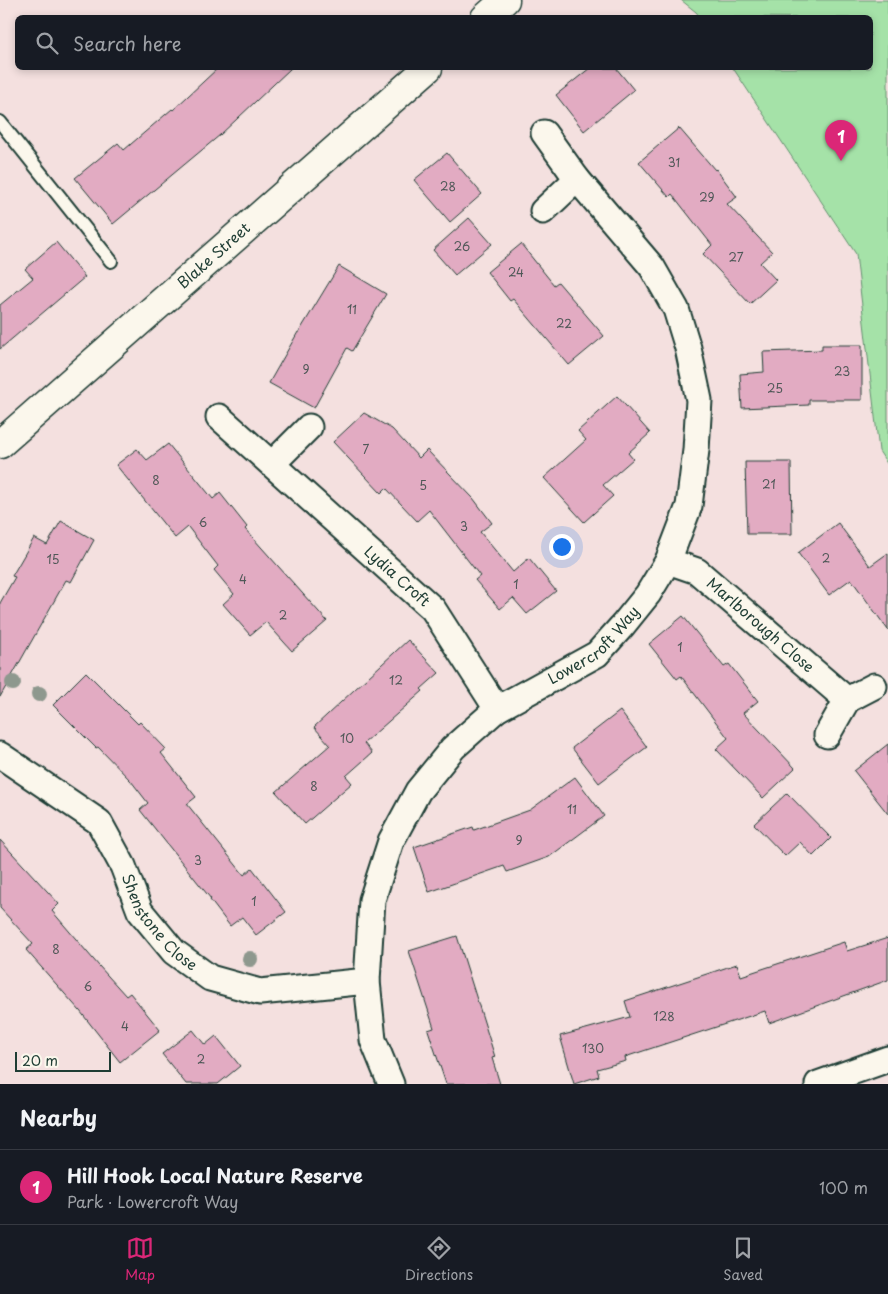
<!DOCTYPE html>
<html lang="en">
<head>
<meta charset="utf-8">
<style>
	:root { --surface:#171b24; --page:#20242c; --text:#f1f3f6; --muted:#9ea1a6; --line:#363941; --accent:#db2777 }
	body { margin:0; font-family:"Playpen Sans",sans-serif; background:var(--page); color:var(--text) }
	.scale { position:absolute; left:15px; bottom:12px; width:96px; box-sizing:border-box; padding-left:5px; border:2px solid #1f3d34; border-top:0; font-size:14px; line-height:18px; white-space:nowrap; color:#1f3d34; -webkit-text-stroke:4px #fbf7ec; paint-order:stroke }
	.you { position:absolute; left:561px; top:546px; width:18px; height:18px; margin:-12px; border:4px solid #fff; border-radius:50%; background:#1a73e8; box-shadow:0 0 0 8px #1a73e833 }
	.badge { display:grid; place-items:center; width:32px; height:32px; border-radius:50%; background:var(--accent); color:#fff; font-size:16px; font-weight:700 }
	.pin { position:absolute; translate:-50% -41px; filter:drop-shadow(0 1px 2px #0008) }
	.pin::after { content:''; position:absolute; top:26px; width:18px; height:15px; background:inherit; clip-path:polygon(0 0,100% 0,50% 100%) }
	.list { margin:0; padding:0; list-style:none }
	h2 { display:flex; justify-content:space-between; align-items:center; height:65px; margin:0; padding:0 20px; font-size:21px }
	h2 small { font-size:16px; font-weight:400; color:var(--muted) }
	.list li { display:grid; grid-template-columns:32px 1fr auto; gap:15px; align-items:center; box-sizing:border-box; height:75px; padding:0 20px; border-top:1px solid var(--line) }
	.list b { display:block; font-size:19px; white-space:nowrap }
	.list p { margin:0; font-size:16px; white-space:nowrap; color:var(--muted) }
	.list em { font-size:16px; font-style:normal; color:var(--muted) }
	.icon { flex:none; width:28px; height:28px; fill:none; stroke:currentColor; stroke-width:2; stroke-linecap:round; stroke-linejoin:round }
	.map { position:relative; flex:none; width:888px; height:1084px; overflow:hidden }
	.search { position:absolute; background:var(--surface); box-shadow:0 2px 8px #0003; left:15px; right:15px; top:15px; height:55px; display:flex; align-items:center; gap:12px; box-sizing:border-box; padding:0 18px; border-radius:8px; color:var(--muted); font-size:19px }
	.sheet { height:140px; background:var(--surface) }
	nav { display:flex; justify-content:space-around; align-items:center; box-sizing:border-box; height:70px; border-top:1px solid var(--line); background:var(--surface); font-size:14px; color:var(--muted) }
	nav a { display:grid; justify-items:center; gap:2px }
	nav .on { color:var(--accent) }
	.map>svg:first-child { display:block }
	.green { fill:#a5e2a8; stroke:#62906e }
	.building { fill:#e2abc2; stroke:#1f3d34 }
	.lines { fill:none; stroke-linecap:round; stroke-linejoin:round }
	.service-casing { stroke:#1f3d34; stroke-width:16 }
	.minor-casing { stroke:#1f3d34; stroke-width:29 }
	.primary-casing { stroke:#1f3d34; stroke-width:31 }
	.service { stroke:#fbf7ec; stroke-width:12 }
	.minor { stroke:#fbf7ec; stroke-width:25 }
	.primary { stroke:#fbf7ec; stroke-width:28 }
	.tree { fill:#8e988e }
	.labels { text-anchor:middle; stroke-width:5; stroke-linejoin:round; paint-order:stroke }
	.number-label { font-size:12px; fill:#505858 }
	.street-label { font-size:15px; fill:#1f3d34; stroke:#fbf7ec }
</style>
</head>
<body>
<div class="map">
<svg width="888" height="1084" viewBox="0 0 888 1084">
	<rect width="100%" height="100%" fill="#f4e0df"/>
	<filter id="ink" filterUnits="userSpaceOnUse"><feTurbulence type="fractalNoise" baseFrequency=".02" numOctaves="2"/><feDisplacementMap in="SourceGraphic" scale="10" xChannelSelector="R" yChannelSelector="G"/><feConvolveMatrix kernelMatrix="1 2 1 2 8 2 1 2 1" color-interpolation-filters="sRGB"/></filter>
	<g filter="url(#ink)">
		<polygon class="green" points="681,0 888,0 888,465 879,451 856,254 733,68 870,68 870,18 700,17 696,12"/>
		<g class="building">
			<polygon points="218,68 291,68 220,135 113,224 75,178 118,143 124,150 172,109 173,110"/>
			<polygon points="590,68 616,68 634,90 584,131 556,95"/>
			<polygon points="679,128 715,170 716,169 737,197 727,204 772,252 760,263 776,280 750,304 703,254 712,245 672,194 669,197 639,162"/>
			<polygon points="447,153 482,194 450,222 414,180"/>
			<polygon points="469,218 492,244 455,275 433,250"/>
			<polygon points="56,242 85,277 0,349 0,305 33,278 25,269"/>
			<polygon points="521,244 554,285 558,282 604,336 569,365 513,299 510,301 487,272"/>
			<polygon points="339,266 386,294 352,351 347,348 314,408 269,383 298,332 299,332"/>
			<polygon points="822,345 862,345 862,400 809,400 809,405 742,408 740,374 764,372 763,352 822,350"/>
			<polygon points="617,396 650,433 628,453 633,459 603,485 613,496 584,522 544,478 586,440 578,431"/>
			<polygon points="364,413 392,429 419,458 427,450 473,498 492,523 480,532 513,572 529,558 556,591 527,614 513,598 500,609 475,580 480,576 429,510 417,521 386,488 381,493 333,442"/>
			<polygon points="168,444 213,499 220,493 247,527 245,529 327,621 292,651 266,622 250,635 223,604 234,594 214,570 218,566 188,527 175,538 116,465 137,449 147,460"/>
			<polygon points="745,462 791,462 792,534 747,534"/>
			<polygon points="61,521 94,540 71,582 66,580 0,697 0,603 15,577 12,576 34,538 47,545"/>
			<polygon points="838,523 870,566 888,553 888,630 851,579 829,595 798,553"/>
			<polygon points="683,616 724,667 729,664 758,701 743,713 795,768 763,798 716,749 728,738 681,676 677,679 649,644"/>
			<polygon points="408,640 439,673 421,689 423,691 364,743 372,753 346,776 352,783 305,824 276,792 330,745 314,727"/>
			<polygon points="86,672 138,724 140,722 166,749 161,753 196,797 187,804 244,875 252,868 286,912 256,935 242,917 230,926 210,900 211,899 140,810 148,803 131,781 98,747 96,748 53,705"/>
			<polygon points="620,711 647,747 599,783 572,748"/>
			<polygon points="888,744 888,814 854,771"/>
			<polygon points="575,777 604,816 549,857 507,872 504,866 429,892 414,847 473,827 474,830 530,810"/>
			<polygon points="787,793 831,838 813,856 800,842 785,856 754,824"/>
			<polygon points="0,840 59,904 52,911 99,966 126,996 130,993 160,1030 120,1062 80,1011 26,950 33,944 0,908"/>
			<polygon points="457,936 495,1057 492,1058 500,1084 446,1084 428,1030 434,1028 409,951"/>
			<polygon points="888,938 888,980 769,1023 765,1011 625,1057 626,1061 597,1069 599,1076 574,1084 560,1036 630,1017 625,1001 737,964 741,976 844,942 847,951"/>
			<polygon points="193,1030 205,1045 216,1036 240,1066 218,1084 186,1084 162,1054"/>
		</g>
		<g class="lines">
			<g class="service-casing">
				<polyline id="service" points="0,122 111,261"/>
			</g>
			<g class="minor-casing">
				<g id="minor">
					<polyline points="544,133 577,179"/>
					<path id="s1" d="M219,417L433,609L497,709"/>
					<polyline points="272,464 309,427"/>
					<path id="s2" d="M668,561L697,571L847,700L874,686"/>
					<polyline points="827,735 847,700"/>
					<path id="s3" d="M0,755L99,822L123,866L140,911L174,952L210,978L260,992L367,981"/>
					<path id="s4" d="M391,1084L373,1040L367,981L372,900L391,841L418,791L453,748L497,709L597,654L623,625L648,594L668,561L689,506L696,450L699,400L688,348L676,309L652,267L577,179L543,211"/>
					<polyline points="818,1084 888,1059"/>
				</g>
			</g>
			<g class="primary-casing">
				<g id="primary">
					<polyline points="485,18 505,0"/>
					<path id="s5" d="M0,444L428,68"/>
				</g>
			</g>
			<use href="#service" class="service"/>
			<use href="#minor" class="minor"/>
			<use href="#primary" class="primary"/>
		</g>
		<g class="tree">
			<circle cx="13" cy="683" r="8"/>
			<circle cx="39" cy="694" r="8"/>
			<circle cx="250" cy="959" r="8"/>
		</g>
	</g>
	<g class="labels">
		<g class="number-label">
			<text x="674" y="167">31</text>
			<text x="448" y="191">28</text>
			<text x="707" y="202">29</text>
			<text x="462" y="251">26</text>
			<text x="736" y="262">27</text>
			<text x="516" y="277">24</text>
			<text x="352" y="314">11</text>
			<text x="564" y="328">22</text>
			<text x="306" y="374">9</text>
			<text x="842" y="376">23</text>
			<text x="775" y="393">25</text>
			<text x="366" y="454">7</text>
			<text x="156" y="485">8</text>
			<text x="769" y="489">21</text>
			<text x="423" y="490">5</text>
			<text x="203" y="527">6</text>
			<text x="464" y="531">3</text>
			<text x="826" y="563">2</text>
			<text x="53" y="564">15</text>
			<text x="243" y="584">4</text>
			<text x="516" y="589">1</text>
			<text x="283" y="620">2</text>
			<text x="680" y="652">1</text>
			<text x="396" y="685">12</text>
			<text x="347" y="743">10</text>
			<text x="314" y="791">8</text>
			<text x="572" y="814">11</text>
			<text x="519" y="845">9</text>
			<text x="198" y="865">3</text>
			<text x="254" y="906">1</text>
			<text x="56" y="954">8</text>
			<text x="88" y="991">6</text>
			<text x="664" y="1021">128</text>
			<text x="125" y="1031">4</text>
			<text x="593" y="1053">130</text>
			<text x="201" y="1064">2</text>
		</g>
		<g class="street-label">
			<text dy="5" stroke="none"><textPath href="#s5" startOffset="285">Blake Street</textPath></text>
			<text dy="5" stroke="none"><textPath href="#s1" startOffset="239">Lydia Croft</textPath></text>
			<text dy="5" stroke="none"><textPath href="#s2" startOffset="114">Marlborough Close</textPath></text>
			<text dy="5" stroke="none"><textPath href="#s4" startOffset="538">Lowercroft Way</textPath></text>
			<text dy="5" stroke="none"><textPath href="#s3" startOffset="238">Shenstone Close</textPath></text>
		</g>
	</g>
</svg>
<div class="scale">20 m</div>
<div class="you"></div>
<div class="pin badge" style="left:841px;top:161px">1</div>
<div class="search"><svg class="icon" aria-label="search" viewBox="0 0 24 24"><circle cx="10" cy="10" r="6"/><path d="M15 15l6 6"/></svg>Search here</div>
</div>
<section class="sheet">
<h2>Nearby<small></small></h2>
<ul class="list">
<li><span class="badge">1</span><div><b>Hill Hook Local Nature Reserve</b><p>Park · Lowercroft Way</p></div><em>100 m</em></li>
</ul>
</section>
<nav>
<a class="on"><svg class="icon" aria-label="map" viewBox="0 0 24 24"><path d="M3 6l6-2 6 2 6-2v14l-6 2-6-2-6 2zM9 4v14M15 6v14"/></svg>Map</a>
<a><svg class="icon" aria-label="directions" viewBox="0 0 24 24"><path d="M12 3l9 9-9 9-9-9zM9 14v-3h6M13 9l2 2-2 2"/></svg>Directions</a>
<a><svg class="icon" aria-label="saved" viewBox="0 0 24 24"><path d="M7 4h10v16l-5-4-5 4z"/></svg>Saved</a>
</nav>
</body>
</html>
